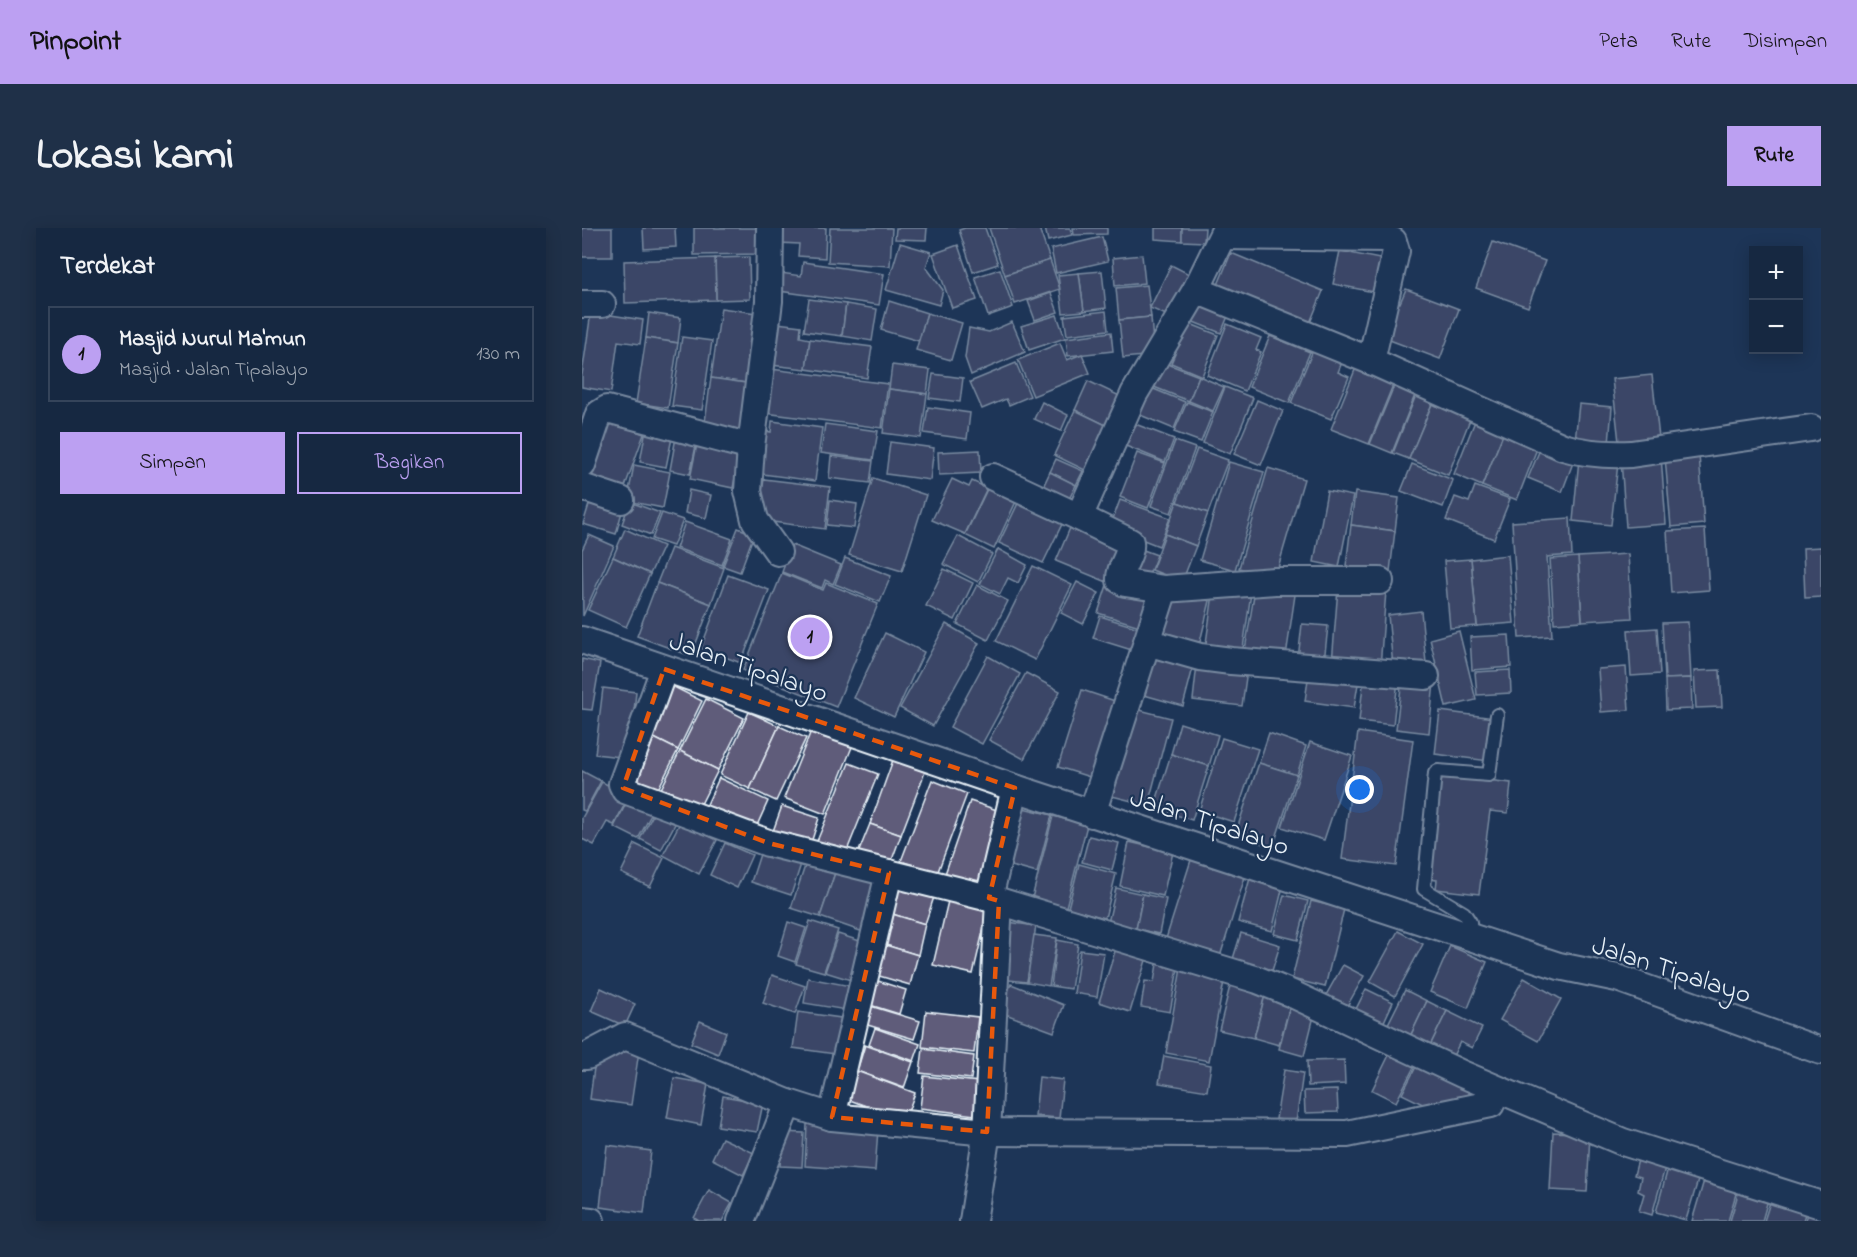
<!DOCTYPE html>
<html lang="id">
<head>
<meta charset="utf-8">
<style>
	:root { --surface:#162841; --page:#1f3048; --text:#f1f3f6; --muted:#9ea6b1; --line:#35445a; --accent:#bca0f2 }
	body { margin:0; font-family:"Indie Flower",sans-serif; background:var(--page); color:var(--text) }
	.controls { position:absolute; right:18px; top:18px; display:grid; overflow:hidden; border-radius:0px; box-shadow:0 3px 15px #0003 }
	.controls button { width:54px; height:54px; display:grid; place-items:center; padding:0; border:0; border-bottom:2px solid var(--line); background:var(--surface); color:var(--text); font:30px sans-serif }
	.you { position:absolute; left:778px; top:562px; width:21px; height:21px; margin:-15px; border:4px solid #fff; border-radius:50%; background:#1a73e8; box-shadow:0 0 0 9px #1a73e833 }
	.badge { display:grid; place-items:center; width:39px; height:39px; border-radius:50%; background:var(--accent); color:#111; font-size:20px; font-weight:700 }
	.pin { position:absolute; translate:-50% -50%; border:3px solid #fff; box-shadow:0 2px 6px #0006 }
	.list { margin:0; padding:0; list-style:none }
	h2 { display:flex; justify-content:space-between; align-items:center; height:78px; margin:0; padding:0 24px; font-size:26px }
	h2 small { font-size:20px; font-weight:400; color:var(--muted) }
	.list li { display:grid; grid-template-columns:39px 1fr auto; gap:18px; align-items:center; box-sizing:border-box; height:96px; margin:0 12px 12px; padding:0 12px; border:2px solid var(--line); border-radius:0px }
	.list b { display:block; font-size:22px; white-space:nowrap }
	.list p { margin:0; font-size:20px; white-space:nowrap; color:var(--muted) }
	.list em { font-size:20px; font-style:normal; color:var(--muted) }
	.actions { display:flex; gap:12px; padding:18px 24px }
	.actions a { flex:1; padding:14px 0; border:2px solid var(--accent); border-radius:0px; text-align:center; font-size:21px; color:var(--accent) }
	.actions .main { background:var(--accent); color:#111 }
	.map { position:relative; flex:none; width:1239px; height:993px; overflow:hidden; border-radius:0px }
	header { display:flex; align-items:center; gap:36px; box-sizing:border-box; height:84px; padding:0 30px; background:var(--accent); color:#111 }
	header strong { font-size:28px }
	nav { display:flex; gap:33px; margin-inline-start:auto; font-size:21px }
	.intro { display:flex; align-items:center; justify-content:space-between; box-sizing:border-box; height:144px; padding:0 36px }
	h1 { margin:0; font-size:42px }
	.button { padding:15px 27px; border-radius:0px; background:var(--accent); color:#111; font-size:21px; font-weight:700 }
	main { display:flex; gap:36px; padding:0 36px }
	aside { flex:1; background:var(--surface); border-radius:0px; box-shadow:0 3px 15px #0003 }
	.map>svg:first-child { display:block }
	.building { fill:#5f5c7a; stroke:#e8f1f8; stroke-width:1.5 }
	.lines { fill:none; stroke-linecap:round; stroke-linejoin:round }
	.lane-casing { stroke:#e8f1f8; stroke-width:16 }
	.street-casing { stroke:#e8f1f8; stroke-width:30 }
	.lane { stroke:#1d3557; stroke-width:12 }
	.street { stroke:#1d3557; stroke-width:26 }
	.marked { fill:none; stroke:#e8590c; stroke-width:4.5; stroke-dasharray:12 8; stroke-linejoin:round }
	.labels { text-anchor:middle; stroke-width:4.5; stroke-linejoin:round; paint-order:stroke }
	.street-label { font-size:27px; fill:#e8f1f8; stroke:#1d3557 }
</style>
</head>
<body>
<header>
<strong>Pinpoint</strong>
<nav><a>Peta</a><a>Rute</a><a>Disimpan</a></nav>
</header>
<div class="intro"><h1>Lokasi kami</h1><a class="button">Rute</a></div>
<main>
<aside>
<h2>Terdekat<small></small></h2>
<ul class="list">
<li><span class="badge">1</span><div><b>Masjid Nurul Ma'mun</b><p>Masjid · Jalan Tipalayo</p></div><em>130 m</em></li>
</ul>
<div class="actions"><a class="main">Simpan</a><a>Bagikan</a></div>
</aside>
<div class="map">
<svg width="1239" height="993" viewBox="0 0 1239 993">
	<rect width="100%" height="100%" fill="#1d3557"/>
	<filter id="ink" filterUnits="userSpaceOnUse"><feTurbulence type="fractalNoise" baseFrequency=".0167" numOctaves="2"/><feDisplacementMap in="SourceGraphic" scale="12" xChannelSelector="R" yChannelSelector="G"/><feConvolveMatrix kernelMatrix="1 2 1 2 8 2 1 2 1" color-interpolation-filters="sRGB"/></filter>
	<g filter="url(#ink)">
		<g class="building">
			<rect x="0" y="0" width="30" height="29"/>
			<polygon points="61,0 93,0 94,19 62,21"/>
			<polygon points="112,0 179,0 180,26 112,27"/>
			<polygon points="197,0 244,0 243,30 216,28 217,16 197,15"/>
			<polygon points="248,0 310,0 308,38 246,34"/>
			<polygon points="314,0 345,0 344,12 313,11"/>
			<polygon points="383,0 403,0 416,36 391,44 377,2"/>
			<polygon points="407,0 457,0 468,32 423,47"/>
			<polygon points="463,0 488,0 490,7 466,13"/>
			<polygon points="491,0 525,0 525,6 492,7"/>
			<polygon points="573,0 600,0 600,13 573,11"/>
			<polygon points="600,0 623,0 622,14 600,13"/>
			<polygon points="520,9 526,33 474,45 469,21"/>
			<polygon points="911,14 963,33 946,79 894,60"/>
			<polygon points="318,15 349,24 344,39 361,62 357,77 304,62"/>
			<polygon points="376,17 395,72 370,80 351,26"/>
			<polygon points="758,23 803,32 797,65 751,56"/>
			<polygon points="649,25 741,63 725,102 633,64"/>
			<polygon points="560,27 563,55 533,58 531,30"/>
			<polygon points="167,29 168,71 134,72 133,30"/>
			<polygon points="133,30 134,72 43,75 42,33"/>
			<polygon points="468,32 478,61 433,76 423,47"/>
			<polygon points="221,34 302,46 297,77 197,63 199,45 219,48"/>
			<polygon points="589,37 613,49 593,91 568,80"/>
			<polygon points="418,41 431,79 406,88 393,49"/>
			<polygon points="520,43 524,80 502,83 497,45"/>
			<polygon points="497,45 502,83 481,85 476,47"/>
			<polygon points="565,57 569,89 537,92 534,60"/>
			<polygon points="824,61 877,81 858,131 797,108 814,73 818,75"/>
			<polygon points="469,65 476,84 453,92 446,73"/>
			<polygon points="614,67 649,81 639,105 604,91"/>
			<polygon points="227,71 264,76 260,108 222,103"/>
			<polygon points="307,73 345,85 337,113 299,102"/>
			<polygon points="264,76 295,81 290,113 260,108"/>
			<polygon points="139,80 181,86 171,156 129,150"/>
			<polygon points="524,83 526,102 485,107 482,88"/>
			<polygon points="9,84 61,92 58,116 36,113 29,164 0,159 0,147"/>
			<polygon points="67,85 99,90 96,115 64,110"/>
			<polygon points="345,85 380,95 369,132 334,122"/>
			<polygon points="475,87 483,110 447,122 439,98"/>
			<polygon points="569,89 572,127 541,130 537,92"/>
			<polygon points="430,94 443,124 389,147 383,130 387,100 407,104"/>
			<polygon points="195,95 219,98 218,109 228,111 224,141 189,137"/>
			<polygon points="606,95 636,107 620,148 589,135 593,126 588,123"/>
			<polygon points="645,96 679,110 674,122 679,124 663,163 625,147"/>
			<polygon points="529,104 531,123 486,128 484,110"/>
			<polygon points="688,108 728,124 707,175 667,159"/>
			<polygon points="100,109 130,113 120,182 90,178"/>
			<polygon points="64,110 96,115 86,180 54,175"/>
			<polygon points="228,111 290,119 285,150 224,141"/>
			<polygon points="478,115 485,132 500,126 508,145 451,168 436,132"/>
			<polygon points="732,120 761,132 756,144 767,149 749,191 709,175"/>
			<polygon points="578,133 617,148 607,173 567,157"/>
			<polygon points="434,135 448,168 427,177 424,171 400,181 388,154"/>
			<polygon points="310,137 348,142 345,166 307,161"/>
			<polygon points="775,137 813,152 787,216 749,201"/>
			<polygon points="189,141 306,156 300,200 183,185"/>
			<polygon points="351,146 381,150 378,174 347,170"/>
			<polygon points="1070,147 1077,210 1037,214 1030,151"/>
			<polygon points="617,148 642,159 631,183 607,173"/>
			<polygon points="129,150 171,156 164,207 122,201"/>
			<polygon points="506,153 542,170 528,199 493,182"/>
			<polygon points="814,153 835,162 810,225 788,216"/>
			<polygon points="562,157 603,174 592,201 551,184"/>
			<polygon points="643,159 671,170 648,226 621,215"/>
			<polygon points="307,161 345,166 339,210 301,205"/>
			<polygon points="836,162 853,169 827,231 811,225"/>
			<polygon points="853,169 891,184 866,247 827,231"/>
			<polygon points="675,172 701,183 679,237 652,226"/>
			<polygon points="460,174 486,187 479,203 452,191"/>
			<polygon points="605,174 631,184 619,214 592,204"/>
			<polygon points="997,176 1030,179 1027,216 993,213"/>
			<polygon points="346,179 388,185 385,211 342,205"/>
			<polygon points="493,182 528,199 507,244 472,227"/>
			<polygon points="21,191 62,206 40,267 0,253"/>
			<polygon points="190,193 240,200 233,253 173,245 179,202 189,204"/>
			<polygon points="893,193 922,204 900,258 872,246"/>
			<polygon points="548,194 592,211 583,234 539,216"/>
			<polygon points="65,195 92,200 84,239 58,234"/>
			<polygon points="243,196 296,203 291,232 239,225"/>
			<polygon points="922,204 956,218 935,272 900,258"/>
			<polygon points="94,209 115,213 108,246 88,242"/>
			<polygon points="116,211 159,220 151,260 108,251"/>
			<polygon points="593,213 613,220 589,285 569,278"/>
			<polygon points="308,214 352,220 348,252 304,246"/>
			<polygon points="959,219 992,232 980,264 946,250"/>
			<polygon points="615,221 646,232 626,285 595,274"/>
			<polygon points="398,222 399,245 357,247 356,224"/>
			<polygon points="555,225 583,235 566,280 538,269"/>
			<polygon points="1117,226 1122,296 1089,299 1083,229"/>
			<polygon points="249,228 291,233 288,255 247,250"/>
			<polygon points="1079,228 1084,296 1044,299 1039,232"/>
			<polygon points="474,231 501,243 494,257 468,244"/>
			<polygon points="997,231 1036,235 1029,297 991,293"/>
			<polygon points="647,234 682,244 653,342 618,332"/>
			<polygon points="830,236 871,252 861,279 819,263"/>
			<polygon points="52,237 88,244 81,280 45,273"/>
			<polygon points="686,240 722,251 693,350 657,340"/>
			<polygon points="468,244 494,257 486,273 460,261"/>
			<polygon points="291,250 344,267 320,343 267,327"/>
			<polygon points="182,251 248,259 243,301 176,292"/>
			<polygon points="370,251 387,259 390,253 405,260 383,306 350,292"/>
			<polygon points="409,253 437,267 412,321 383,307"/>
			<polygon points="893,258 928,271 912,311 864,292 873,269 887,274"/>
			<polygon points="107,262 129,267 124,290 103,285"/>
			<polygon points="745,263 771,268 757,339 732,334"/>
			<polygon points="773,264 817,270 813,303 769,297"/>
			<polygon points="439,269 483,290 461,335 417,315"/>
			<polygon points="9,270 41,280 34,306 1,296"/>
			<polygon points="248,272 275,276 272,300 245,297"/>
			<polygon points="538,272 588,290 577,318 528,299"/>
			<polygon points="48,274 78,285 69,307 40,296"/>
			<polygon points="595,274 626,285 614,318 583,306"/>
			<polygon points="80,285 101,292 91,318 70,311"/>
			<polygon points="988,290 990,327 965,329 970,408 937,410 930,294"/>
			<polygon points="491,293 542,314 525,354 474,333"/>
			<polygon points="103,294 150,311 140,337 94,320"/>
			<polygon points="769,297 813,303 808,343 764,338"/>
			<polygon points="156,300 172,306 158,344 141,338"/>
			<polygon points="43,301 81,318 68,346 31,329"/>
			<polygon points="1123,301 1127,362 1089,365 1085,303"/>
			<polygon points="583,306 614,318 600,354 570,342"/>
			<polygon points="7,307 32,318 1,388 0,322"/>
			<polygon points="376,308 410,326 396,354 361,336"/>
			<polygon points="210,317 259,337 251,356 243,352 240,360 200,344"/>
			<polygon points="1239,319 1239,369 1223,370 1221,320"/>
			<polygon points="89,320 142,340 129,376 75,355"/>
			<polygon points="556,320 575,327 566,349 548,341"/>
			<polygon points="416,321 445,337 436,355 426,350 418,366 398,356"/>
			<polygon points="1046,326 1050,390 1000,393 996,329"/>
			<polygon points="926,327 932,395 895,398 889,331"/>
			<polygon points="31,329 68,346 44,399 6,382"/>
			<polygon points="996,329 1000,393 972,395 968,331"/>
			<polygon points="263,330 309,348 298,374 253,356"/>
			<polygon points="889,331 895,398 868,400 862,333"/>
			<polygon points="451,338 490,357 453,432 414,413"/>
			<polygon points="362,341 391,355 373,392 344,378"/>
			<polygon points="200,345 241,362 244,355 296,376 254,479 161,442"/>
			<polygon points="146,347 187,362 159,435 119,420"/>
			<polygon points="495,354 517,365 501,396 479,385"/>
			<polygon points="526,354 577,370 567,401 516,385"/>
			<polygon points="75,355 129,376 109,428 55,408"/>
			<polygon points="395,357 426,373 406,412 375,396"/>
			<polygon points="632,359 669,365 660,427 623,422"/>
			<polygon points="756,360 804,363 798,439 750,435"/>
			<polygon points="585,361 628,373 616,422 573,410"/>
			<polygon points="673,361 713,367 704,428 663,422"/>
			<polygon points="839,383 844,435 811,438 806,387"/>
			<polygon points="518,388 560,401 553,423 511,410"/>
			<polygon points="1106,394 1109,450 1083,451 1080,395"/>
			<polygon points="364,396 397,415 351,498 318,480"/>
			<polygon points="720,396 746,398 742,434 716,431"/>
			<polygon points="1075,400 1078,446 1049,448 1046,402"/>
			<polygon points="877,403 894,472 864,479 848,411"/>
			<polygon points="303,405 342,424 312,489 272,470"/>
			<polygon points="927,407 929,439 890,442 888,409"/>
			<polygon points="567,420 613,432 601,478 555,465"/>
			<polygon points="406,428 438,446 400,516 368,499"/>
			<polygon points="0,431 18,435 10,482 0,481"/>
			<polygon points="615,436 665,442 660,478 611,472"/>
			<polygon points="1044,439 1047,482 1019,484 1016,441"/>
			<polygon points="928,442 929,465 895,467 893,444"/>
			<polygon points="1138,442 1140,479 1114,480 1112,443"/>
			<polygon points="727,444 777,450 772,480 723,473"/>
			<polygon points="444,445 478,463 442,531 407,512"/>
			<polygon points="782,448 816,452 811,497 777,493"/>
			<polygon points="1109,450 1110,481 1084,482 1083,451"/>
			<polygon points="820,451 852,454 847,505 814,501"/>
			<polygon points="90,458 120,473 96,522 66,507"/>
			<polygon points="21,460 54,464 47,530 13,526"/>
			<polygon points="500,462 536,474 511,550 476,539"/>
			<polygon points="124,471 162,490 136,542 98,523"/>
			<polygon points="546,479 589,490 566,577 522,566"/>
			<polygon points="858,483 912,490 907,533 853,526"/>
			<polygon points="167,484 197,498 168,561 138,547"/>
			<polygon points="598,495 636,507 627,538 589,526"/>
			<polygon points="197,498 224,510 194,573 168,561"/>
			<polygon points="229,503 270,519 243,586 202,570"/>
			<polygon points="776,504 831,512 814,638 760,631"/>
			<polygon points="687,505 724,518 715,547 677,535"/>
			<polygon points="66,507 96,522 74,565 44,550"/>
			<polygon points="640,510 676,521 652,594 617,583"/>
			<polygon points="728,514 770,528 742,612 700,599"/>
			<polygon points="98,523 136,542 114,586 76,567"/>
			<polygon points="589,526 627,538 610,592 572,580"/>
			<polygon points="311,532 343,544 319,607 288,596"/>
			<polygon points="267,535 296,546 262,630 233,618"/>
			<polygon points="677,535 715,547 691,619 653,607"/>
			<polygon points="0,543 19,553 3,583 0,582"/>
			<polygon points="858,546 929,555 926,585 908,583 897,666 854,661 855,652 845,651"/>
			<polygon points="137,550 186,573 172,604 123,581"/>
			<polygon points="350,552 385,566 355,646 319,633"/>
			<polygon points="20,554 47,568 32,597 25,594 12,617 0,611 0,590"/>
			<polygon points="48,568 72,581 56,611 32,599"/>
			<polygon points="388,573 421,584 396,656 363,646"/>
			<polygon points="200,578 237,590 228,618 190,606"/>
			<polygon points="437,579 470,587 455,645 422,636"/>
			<polygon points="73,583 94,594 79,622 58,611"/>
			<polygon points="471,588 505,597 482,687 448,678"/>
			<polygon points="99,593 135,612 117,646 81,627"/>
			<polygon points="288,596 319,607 307,640 275,628"/>
			<polygon points="507,608 537,615 530,642 500,634"/>
			<polygon points="547,614 591,624 581,668 538,658"/>
			<polygon points="143,615 170,627 155,660 128,647"/>
			<polygon points="53,616 82,630 68,659 39,645"/>
			<polygon points="180,620 220,633 209,667 169,654"/>
			<polygon points="226,629 255,639 238,689 209,680"/>
			<polygon points="609,632 663,649 636,735 582,717"/>
			<polygon points="497,636 534,646 523,690 486,680"/>
			<polygon points="255,639 304,655 287,706 238,689"/>
			<polygon points="668,650 701,658 690,703 656,694"/>
			<polygon points="316,655 353,666 343,696 307,685"/>
			<polygon points="534,660 561,666 554,701 526,695"/>
			<polygon points="561,666 584,671 577,706 554,701"/>
			<polygon points="702,667 726,673 716,712 692,706"/>
			<polygon points="366,673 406,682 391,746 351,737"/>
			<polygon points="729,673 762,681 743,759 710,751"/>
			<polygon points="307,685 343,696 336,727 297,715"/>
			<polygon points="228,693 256,702 242,744 214,736"/>
			<polygon points="206,694 224,700 213,734 196,728"/>
			<polygon points="426,694 454,698 445,754 418,751"/>
			<polygon points="816,703 841,716 813,768 788,754"/>
			<polygon points="659,705 698,717 689,746 650,734"/>
			<polygon points="256,706 281,714 269,752 243,744"/>
			<polygon points="452,707 475,710 467,758 445,754"/>
			<polygon points="475,712 496,716 489,761 469,758"/>
			<polygon points="297,715 336,727 328,757 287,745"/>
			<polygon points="868,718 905,734 886,780 848,764"/>
			<polygon points="534,720 565,729 548,784 517,774"/>
			<polygon points="498,722 522,725 515,769 492,765"/>
			<polygon points="575,736 596,740 588,784 559,779 563,753 572,754"/>
			<polygon points="761,737 782,748 764,780 743,769"/>
			<polygon points="599,740 643,748 627,833 584,825"/>
			<polygon points="190,747 223,758 213,786 181,775"/>
			<polygon points="226,750 274,759 270,783 222,775"/>
			<polygon points="942,750 979,771 956,813 918,792"/>
			<polygon points="296,753 324,762 317,786 288,777"/>
			<polygon points="649,754 684,763 672,810 637,802"/>
			<polygon points="429,756 482,777 472,804 418,784"/>
			<polygon points="19,760 53,776 43,798 9,783"/>
			<polygon points="784,761 811,774 800,798 772,785"/>
			<polygon points="823,762 845,773 826,813 803,802"/>
			<polygon points="684,763 710,770 697,817 672,810"/>
			<polygon points="845,773 865,783 846,822 826,813"/>
			<polygon points="709,774 734,780 722,828 697,821"/>
			<polygon points="285,777 338,793 332,811 279,795"/>
			<polygon points="344,783 396,789 392,825 340,819"/>
			<polygon points="865,783 900,800 890,820 878,814 868,834 846,822"/>
			<polygon points="216,784 266,791 260,827 211,820"/>
			<polygon points="118,793 144,804 136,826 109,815"/>
			<polygon points="293,800 338,816 332,833 287,817"/>
			<polygon points="283,817 331,834 322,860 275,843"/>
			<polygon points="30,819 57,823 49,877 8,871 14,824"/>
			<polygon points="341,821 392,828 389,851 338,845"/>
			<polygon points="810,821 835,833 814,874 790,862"/>
			<polygon points="582,828 629,837 625,863 577,855"/>
			<polygon points="838,831 890,857 879,879 859,885 820,866"/>
			<polygon points="762,832 763,856 726,858 725,833"/>
			<polygon points="272,842 333,865 323,892 262,870"/>
			<polygon points="702,842 721,845 714,894 694,891"/>
			<polygon points="342,848 397,854 393,887 338,880"/>
			<polygon points="457,849 481,852 477,890 453,888"/>
			<polygon points="92,850 126,856 119,897 85,890"/>
			<polygon points="755,862 756,884 723,885 722,863"/>
			<polygon points="141,868 181,875 175,904 136,898"/>
			<polygon points="225,896 296,901 293,943 223,938"/>
			<polygon points="200,904 222,905 220,939 198,938"/>
			<polygon points="971,904 1008,906 1005,964 968,962"/>
			<polygon points="140,910 172,925 161,947 130,931"/>
			<polygon points="25,917 69,923 62,985 18,979"/>
			<polygon points="1057,928 1084,936 1070,987 1057,983 1062,966 1056,963 1059,949 1052,947"/>
			<polygon points="1086,940 1117,949 1104,992 1074,984"/>
			<polygon points="1123,949 1156,959 1146,993 1110,993"/>
			<polygon points="1158,959 1187,968 1180,993 1148,993"/>
			<polygon points="127,962 150,975 140,993 117,993 112,990"/>
			<polygon points="1189,971 1224,981 1221,993 1182,993"/>
			<polygon points="1226,981 1239,985 1239,993 1223,993"/>
		</g>
		<g class="lines">
			<g class="lane-casing">
				<polyline id="lane" points="889,709 888,694 882,685 842,661 853,545 856,543 907,547 915,487"/>
			</g>
			<g class="street-casing">
				<g id="street">
					<polyline points="188,0 187,73 169,219 166,263 173,292 196,324"/>
					<polyline points="642,8 804,10 811,13 814,23 789,133"/>
					<path d="M614,62L789,133L981,219C1004,226 1025,227 1049,226L1229,200"/>
					<polyline points="0,76 20,76"/>
					<polyline points="0,237 17,186 25,181 169,219"/>
					<polyline points="411,249 497,289 552,166 614,62 644,0"/>
					<polyline points="0,259 39,272"/>
					<path d="M497,289L548,314C550,328 537,339 538,352L543,355L582,361L693,353H798"/>
					<polyline points="0,412 433,560 977,738 1035,750 1239,823"/>
					<polyline points="565,414 582,361"/>
					<polyline points="82,441 40,556 43,562 186,615 407,670 676,752 708,765 880,846 1041,914 1239,977"/>
					<polyline points="510,586 565,414 618,429 649,433 844,448"/>
					<polyline points="407,670 433,560"/>
					<polyline points="0,828 5,828 43,808 206,875 250,889 307,645"/>
					<polyline points="250,889 405,904 765,906 909,876"/>
					<polyline points="0,992 9,993"/>
					<polyline points="159,993 206,875"/>
					<polyline points="391,993 405,904 417,673"/>
				</g>
			</g>
			<use href="#lane" class="lane"/>
			<use href="#street" class="street"/>
		</g>
	</g>
	<path d="M0 0H1239V993H0ZM82,441L433,560L407,670L417,673L405,904L250,889L307,645L186,615L41,560Z" fill="#1d3557" fill-opacity=".55" fill-rule="evenodd"/>
	<path class="marked" d="M82,441L433,560L407,670L417,673L405,904L250,889L307,645L186,615L41,560Z"/>
	<g class="labels">
		<g class="street-label">
			<text transform="translate(167 438) rotate(19)" y="9">Jalan Tipalayo</text>
			<text transform="translate(628 593) rotate(18)" y="9">Jalan Tipalayo</text>
			<text transform="translate(1090 741) rotate(18)" y="9">Jalan Tipalayo</text>
		</g>
	</g>
</svg>
<div class="controls">
<button>+</button>
<button>−</button>
</div>
<div class="you"></div>
<div class="pin badge" style="left:228px;top:409px">1</div>
</div>
</main>
</body>
</html>
